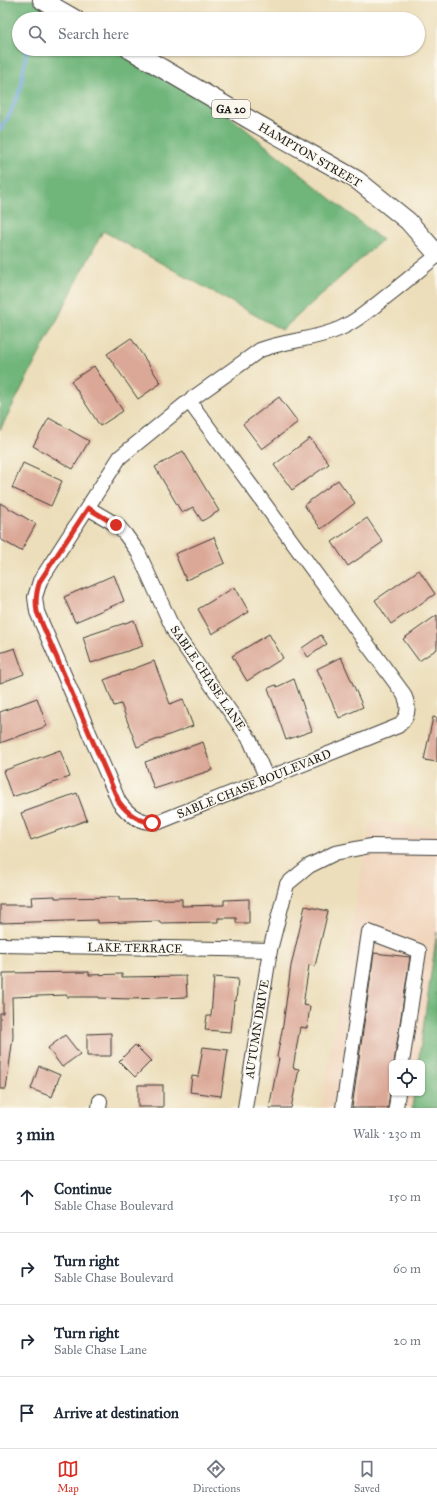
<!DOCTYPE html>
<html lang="en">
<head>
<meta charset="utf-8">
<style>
	:root { --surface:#fff; --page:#f6f6f7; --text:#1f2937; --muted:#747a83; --line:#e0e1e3; --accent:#d93025 }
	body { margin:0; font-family:"IM FELL Great Primer",serif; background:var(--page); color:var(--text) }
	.controls { position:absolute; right:12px; bottom:12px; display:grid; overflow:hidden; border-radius:6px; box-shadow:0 1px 3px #0004 }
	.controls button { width:36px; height:36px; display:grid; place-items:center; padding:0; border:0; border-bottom:1px solid var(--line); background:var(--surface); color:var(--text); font:20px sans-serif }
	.stop { position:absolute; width:12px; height:12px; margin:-9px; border:3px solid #d93025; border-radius:50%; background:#fff }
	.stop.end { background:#d93025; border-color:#fff; box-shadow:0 1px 4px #0008 }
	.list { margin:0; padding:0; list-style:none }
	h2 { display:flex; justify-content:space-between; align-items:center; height:52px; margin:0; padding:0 16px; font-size:17px }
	h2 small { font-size:13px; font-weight:400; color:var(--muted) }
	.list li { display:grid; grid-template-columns:26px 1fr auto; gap:12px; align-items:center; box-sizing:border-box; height:72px; padding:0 16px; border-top:1px solid var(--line) }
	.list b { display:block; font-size:15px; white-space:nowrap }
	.list p { margin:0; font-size:13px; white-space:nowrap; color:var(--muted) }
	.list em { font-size:13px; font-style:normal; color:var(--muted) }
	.icon { flex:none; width:22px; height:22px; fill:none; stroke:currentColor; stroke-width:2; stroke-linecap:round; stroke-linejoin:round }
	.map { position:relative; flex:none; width:437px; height:1108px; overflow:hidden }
	.search { position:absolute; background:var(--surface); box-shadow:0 1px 3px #0004; left:12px; right:12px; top:12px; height:44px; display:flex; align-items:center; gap:10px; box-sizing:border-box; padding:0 14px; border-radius:22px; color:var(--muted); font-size:15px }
	.sheet { height:340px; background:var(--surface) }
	nav { display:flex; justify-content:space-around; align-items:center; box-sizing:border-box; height:56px; border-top:1px solid var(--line); background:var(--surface); font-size:11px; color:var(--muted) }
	nav a { display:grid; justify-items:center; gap:2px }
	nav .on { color:var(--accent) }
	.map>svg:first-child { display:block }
	.built { fill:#f1d5bd }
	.forest { fill:#70b57a; stroke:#46684b }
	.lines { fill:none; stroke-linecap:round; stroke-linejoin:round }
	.stream { stroke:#6fa5dd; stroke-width:3.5 }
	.building { fill:#dba897 }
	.minor-casing { stroke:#3b3934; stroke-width:16 }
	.major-casing { stroke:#3b3934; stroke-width:20 }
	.minor { stroke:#fff; stroke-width:14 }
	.major { stroke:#fff; stroke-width:18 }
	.route { stroke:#d93025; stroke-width:5 }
	.labels { text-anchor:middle; stroke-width:3; stroke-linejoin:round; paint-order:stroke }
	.shield { fill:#fbf7ec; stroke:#5f5e5a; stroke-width:1 }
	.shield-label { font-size:11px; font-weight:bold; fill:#1c1c1c }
	.street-label { font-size:12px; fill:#1c1c1c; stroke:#fbf7ec }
</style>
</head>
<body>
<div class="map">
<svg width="437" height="1108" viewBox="0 0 437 1108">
	<rect width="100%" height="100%" fill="#fbf7ec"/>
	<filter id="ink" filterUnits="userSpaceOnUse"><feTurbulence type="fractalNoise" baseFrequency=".025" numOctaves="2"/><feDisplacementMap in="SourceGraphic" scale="8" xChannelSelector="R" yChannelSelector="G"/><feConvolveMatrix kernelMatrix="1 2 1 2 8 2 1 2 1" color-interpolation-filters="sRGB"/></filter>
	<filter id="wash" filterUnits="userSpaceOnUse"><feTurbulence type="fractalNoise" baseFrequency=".012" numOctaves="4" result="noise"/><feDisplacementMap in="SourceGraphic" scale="16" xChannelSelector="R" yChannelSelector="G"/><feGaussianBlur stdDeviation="0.9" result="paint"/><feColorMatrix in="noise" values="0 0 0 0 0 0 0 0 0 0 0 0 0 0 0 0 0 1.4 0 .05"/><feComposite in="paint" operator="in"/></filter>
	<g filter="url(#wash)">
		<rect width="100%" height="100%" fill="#ecdeba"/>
		<polygon class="built" points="370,822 437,827 437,932 418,1063 392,1063 392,1093 414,1093 412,1108 321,1108"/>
		<g class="forest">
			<polygon points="0,0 52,0 85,19 19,19 19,49 133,49 196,89 382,240 282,330 103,231 0,430"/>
			<polygon points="437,932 437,1108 412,1108 414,1093 422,1093 422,1063 418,1063"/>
		</g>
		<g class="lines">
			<g class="stream">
				<polyline points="41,19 42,17"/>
				<polyline points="0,130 10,114 20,90 27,49"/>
			</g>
		</g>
		<g id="blocks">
			<g class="building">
				<polygon points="131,338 161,383 138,399 107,354"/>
				<polygon points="94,366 123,411 100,426 71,381"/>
				<polygon points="279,397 298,422 262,449 243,424"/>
				<polygon points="49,418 89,441 73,469 33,446"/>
				<polygon points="310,438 329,464 292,490 274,465"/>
				<polygon points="183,451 219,511 202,521 193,507 182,513 155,467"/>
				<polygon points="23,463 62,481 51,506 12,488"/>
				<polygon points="338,480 355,503 321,529 304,505"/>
				<polygon points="0,503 36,524 21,551 0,539"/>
				<polygon points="367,518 383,542 348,566 332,542"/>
				<polygon points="214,537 225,563 186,580 175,554"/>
				<polygon points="419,570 435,594 391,624 375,600"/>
				<polygon points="114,575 124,601 75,622 64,597"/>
				<polygon points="235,587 249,612 212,634 198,609"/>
				<polygon points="437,615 437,649 419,661 403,639"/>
				<polygon points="134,620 143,646 91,663 83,637"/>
				<polygon points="269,634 283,658 247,681 232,656"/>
				<polygon points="321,635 327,644 308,657 302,648"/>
				<polygon points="15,648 24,674 0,683 0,653"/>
				<polygon points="341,657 363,707 339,718 317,669"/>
				<polygon points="154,661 170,704 183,699 193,726 137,747 121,704 114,706 104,680"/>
				<polygon points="294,679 312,731 286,740 268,688 276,685 277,687"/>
				<polygon points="37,698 47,726 0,743 0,712"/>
				<polygon points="433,717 437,718 437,762 424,760"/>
				<polygon points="203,742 212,770 154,789 145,762"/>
				<polygon points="60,750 70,777 12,797 3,771"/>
				<polygon points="77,793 87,820 31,840 21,813"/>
				<polygon points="55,896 55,898 119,897 119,900 182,899 182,906 224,905 224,900 249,899 249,923 236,923 236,918 218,918 218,922 160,923 160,921 98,923 98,920 0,923 0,905 32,905 31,897"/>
				<polygon points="305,906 328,911 315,966 309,965 303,1005 310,1006 307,1028 300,1027 293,1068 299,1069 291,1108 269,1108 279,1058 277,1057 283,1025 291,966"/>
				<polygon points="374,953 410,957 394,1063 392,1063 392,1087 390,1092 388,1108 352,1108"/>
				<polygon points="89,972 89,975 122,974 122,977 186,976 187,997 131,999 99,998 99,997 67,997 67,995 12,997 13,1037 6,1089 0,1089 0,1013 3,1013 3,973"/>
				<polygon points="214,977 238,979 236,1001 234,1001 231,1032 205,1030 207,1016 211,1016"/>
				<polygon points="111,1033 111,1056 87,1056 87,1034"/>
				<polygon points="65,1035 80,1054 62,1067 48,1048"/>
				<polygon points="135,1045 151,1061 135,1077 119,1061"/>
				<polygon points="203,1047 228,1050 221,1096 190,1092 192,1076 198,1077"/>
				<polygon points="39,1066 60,1075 52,1097 31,1089"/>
				<rect x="138" y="1085" width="25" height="22"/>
			</g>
		</g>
	</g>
	<g filter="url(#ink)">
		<use href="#blocks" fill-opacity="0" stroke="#3b3934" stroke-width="1"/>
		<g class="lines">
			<g class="minor-casing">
				<g id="minor">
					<path d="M189,401L403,693C410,706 409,717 398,726L159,822C142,824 129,816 119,802L37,612L35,597L40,581L120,457L189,401L260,350C286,340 314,340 339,329C357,321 372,308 387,296C404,283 420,269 437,256"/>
					<polyline points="88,508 117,525 125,534 138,552 175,633 250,740 267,779"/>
					<polyline points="0,945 270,950"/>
					<polyline points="99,1108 100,1101"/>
					<polyline points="245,1108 270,950 287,884 309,866 335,853 370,846 437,847"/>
					<polyline points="343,1108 369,932 419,951 402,1063"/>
					<polyline points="396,1108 398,1093"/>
				</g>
			</g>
			<g class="major-casing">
				<g id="major">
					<polyline points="42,0 75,19"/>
					<polyline points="129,49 252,121 357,180 408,221 437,254"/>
				</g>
			</g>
			<use href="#minor" class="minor"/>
			<use href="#major" class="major"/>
		</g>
	</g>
	<g class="lines" filter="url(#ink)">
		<path class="route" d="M116,525L88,508L40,581C36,592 35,601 37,612L119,802C128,814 137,820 152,823"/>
	</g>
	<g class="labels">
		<rect class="shield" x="212" y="100" width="38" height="18" rx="3"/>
		<g class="shield-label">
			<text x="231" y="113">GA 20</text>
		</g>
		<g class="street-label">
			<text transform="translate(310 155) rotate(30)" y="4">HAMPTON STREET</text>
			<text transform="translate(208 678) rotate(56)" y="4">SABLE CHASE LANE</text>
			<text transform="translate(254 784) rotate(-22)" y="4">SABLE CHASE BOULEVARD</text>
			<text transform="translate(135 948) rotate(1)" y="4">LAKE TERRACE</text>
			<text transform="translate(257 1029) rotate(-81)" y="4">AUTUMN DRIVE</text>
		</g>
	</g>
</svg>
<div class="controls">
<button><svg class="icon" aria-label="locate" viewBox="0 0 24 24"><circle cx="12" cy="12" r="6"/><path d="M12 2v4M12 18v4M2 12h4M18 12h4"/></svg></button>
</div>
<div class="stop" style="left:152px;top:823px"></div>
<div class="stop end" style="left:116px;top:525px"></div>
<div class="search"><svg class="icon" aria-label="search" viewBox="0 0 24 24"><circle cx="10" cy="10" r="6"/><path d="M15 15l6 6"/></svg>Search here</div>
</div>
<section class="sheet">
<h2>3 min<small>Walk · 230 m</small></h2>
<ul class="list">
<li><svg class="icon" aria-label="ahead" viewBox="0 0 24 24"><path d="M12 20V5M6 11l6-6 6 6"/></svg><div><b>Continue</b><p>Sable Chase Boulevard</p></div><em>150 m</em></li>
<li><svg class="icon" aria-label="right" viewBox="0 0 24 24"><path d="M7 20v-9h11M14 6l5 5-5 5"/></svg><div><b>Turn right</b><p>Sable Chase Boulevard</p></div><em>60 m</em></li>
<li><svg class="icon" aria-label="right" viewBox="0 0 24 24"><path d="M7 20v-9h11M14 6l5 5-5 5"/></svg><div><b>Turn right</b><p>Sable Chase Lane</p></div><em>20 m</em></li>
<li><svg class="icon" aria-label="arrive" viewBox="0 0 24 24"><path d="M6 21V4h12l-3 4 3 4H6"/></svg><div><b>Arrive at destination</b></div></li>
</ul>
</section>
<nav>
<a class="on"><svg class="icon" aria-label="map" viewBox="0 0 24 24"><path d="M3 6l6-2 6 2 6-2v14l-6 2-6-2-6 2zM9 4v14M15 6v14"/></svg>Map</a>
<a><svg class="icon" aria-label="directions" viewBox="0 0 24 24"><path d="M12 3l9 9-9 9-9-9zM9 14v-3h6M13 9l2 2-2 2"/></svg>Directions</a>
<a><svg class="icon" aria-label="saved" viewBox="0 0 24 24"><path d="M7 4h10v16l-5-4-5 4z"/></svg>Saved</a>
</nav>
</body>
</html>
